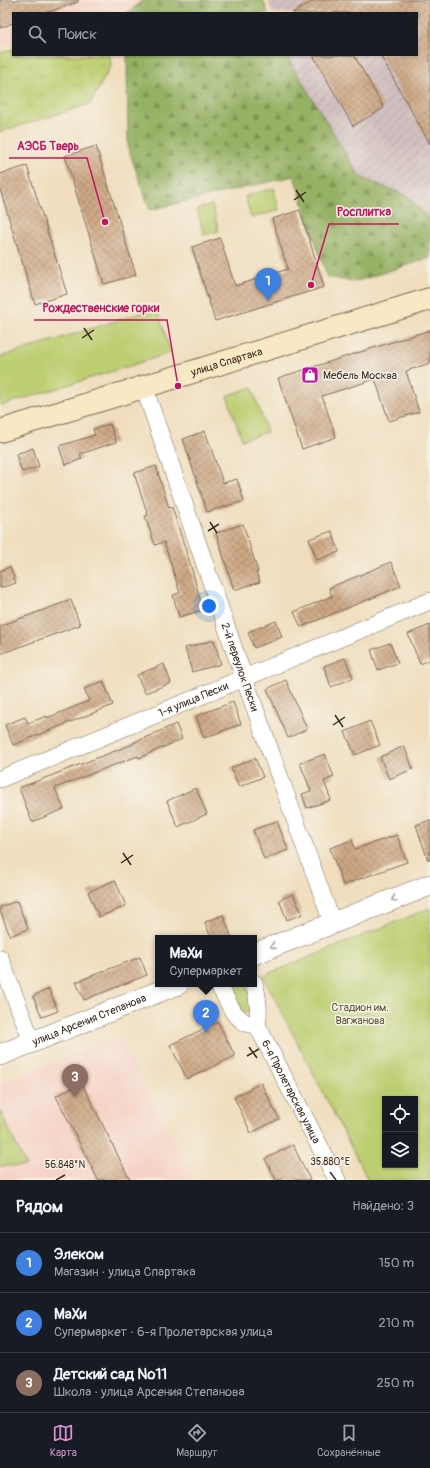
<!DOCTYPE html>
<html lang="ru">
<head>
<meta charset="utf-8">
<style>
	:root { --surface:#171b24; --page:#20242c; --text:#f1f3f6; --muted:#9ea1a6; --line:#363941; --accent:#d690ce }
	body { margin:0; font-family:Pangolin,sans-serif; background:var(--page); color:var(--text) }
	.controls { position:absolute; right:12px; bottom:12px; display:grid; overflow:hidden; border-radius:0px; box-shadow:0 1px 3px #0004 }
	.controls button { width:36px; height:36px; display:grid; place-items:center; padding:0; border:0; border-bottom:1px solid var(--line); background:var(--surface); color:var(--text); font:20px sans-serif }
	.you { position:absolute; left:209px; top:606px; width:14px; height:14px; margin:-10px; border:3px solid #fff; border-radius:50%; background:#1a73e8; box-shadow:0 0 0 6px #1a73e833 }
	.badge { display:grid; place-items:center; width:26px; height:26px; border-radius:50%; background:var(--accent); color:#fff; font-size:13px; font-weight:700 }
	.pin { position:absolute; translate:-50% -33px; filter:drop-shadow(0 1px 2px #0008) }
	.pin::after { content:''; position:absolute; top:21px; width:14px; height:12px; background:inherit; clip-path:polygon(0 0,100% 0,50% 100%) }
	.popup { position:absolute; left:155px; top:935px; width:102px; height:52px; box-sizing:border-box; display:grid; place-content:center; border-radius:0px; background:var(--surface); filter:drop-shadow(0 1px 3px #0005); font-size:13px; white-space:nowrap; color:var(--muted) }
	.popup b { font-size:15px; color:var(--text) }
	.popup::after { content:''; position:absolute; left:50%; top:100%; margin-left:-8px; border:8px solid transparent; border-top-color:var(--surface) }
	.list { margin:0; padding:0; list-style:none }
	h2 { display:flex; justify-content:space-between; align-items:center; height:52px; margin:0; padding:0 16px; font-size:17px }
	h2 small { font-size:13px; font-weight:400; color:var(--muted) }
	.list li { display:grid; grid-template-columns:26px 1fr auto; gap:12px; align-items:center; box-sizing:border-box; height:60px; padding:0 16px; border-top:1px solid var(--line) }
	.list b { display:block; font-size:15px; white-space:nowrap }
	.list p { margin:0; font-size:13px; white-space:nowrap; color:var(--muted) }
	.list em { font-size:13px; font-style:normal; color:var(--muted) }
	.icon { flex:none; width:22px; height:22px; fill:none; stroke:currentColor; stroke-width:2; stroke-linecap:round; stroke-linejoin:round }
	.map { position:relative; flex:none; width:430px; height:1180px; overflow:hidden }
	.search { position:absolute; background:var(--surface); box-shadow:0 1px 3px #0004; left:12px; right:12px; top:12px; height:44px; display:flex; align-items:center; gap:10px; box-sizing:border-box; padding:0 14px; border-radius:0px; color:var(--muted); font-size:15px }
	.sheet { height:232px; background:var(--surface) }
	nav { display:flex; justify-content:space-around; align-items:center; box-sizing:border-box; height:56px; border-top:1px solid var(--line); background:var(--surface); font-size:11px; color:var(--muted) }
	nav a { display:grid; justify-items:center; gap:2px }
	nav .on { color:var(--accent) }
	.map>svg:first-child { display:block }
	.built { fill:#f6d1c5 }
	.industrial { fill:url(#industrial-furrows) }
	.grass { fill:url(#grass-tufts); stroke:#7c7c48 }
	.forest { fill:url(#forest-firs); stroke:#686e40 }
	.green { fill:#bcce71; stroke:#7c7c48; fill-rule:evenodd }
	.building { fill:url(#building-cross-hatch) }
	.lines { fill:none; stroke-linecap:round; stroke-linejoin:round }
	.minor-casing { stroke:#7a6956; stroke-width:18 }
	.tertiary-casing { stroke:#7a6956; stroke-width:22 }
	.secondary-casing { stroke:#7a6956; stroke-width:24 }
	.minor { stroke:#fff; stroke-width:17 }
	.tertiary { stroke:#fff; stroke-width:21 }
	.secondary { stroke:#f8e8c3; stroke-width:22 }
	.oneway { stroke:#a79f9a }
	.ticks { fill:none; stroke:#3b2a1e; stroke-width:1.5 }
	.labels { text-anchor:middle; stroke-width:3; stroke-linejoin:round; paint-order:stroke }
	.street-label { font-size:11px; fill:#3b2a1e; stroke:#f7f3e8 }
	.poi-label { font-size:11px; fill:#3b2a1e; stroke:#f7f3e8; text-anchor:start }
	.park-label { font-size:11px; fill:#5b5333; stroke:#f7f3e8 }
	.ticks-label { font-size:10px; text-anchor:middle; fill:#3b2a1e; stroke:#f7f3e8; stroke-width:3; stroke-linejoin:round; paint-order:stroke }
	.leader { fill:none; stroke:#c2185b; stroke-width:1.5 }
	.callout-dot { fill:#c2185b; stroke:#f7f3e8; stroke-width:1.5 }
	.callout-label { font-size:12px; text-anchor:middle; font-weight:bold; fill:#c2185b; stroke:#f7f3e8; stroke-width:3; stroke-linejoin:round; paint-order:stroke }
</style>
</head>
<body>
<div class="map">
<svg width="430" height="1180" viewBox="0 0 430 1180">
	<defs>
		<pattern id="industrial-furrows" width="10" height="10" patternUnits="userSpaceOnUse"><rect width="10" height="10" fill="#d1bfbf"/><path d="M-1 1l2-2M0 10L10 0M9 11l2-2" fill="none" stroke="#b4a4a4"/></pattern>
		<pattern id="grass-tufts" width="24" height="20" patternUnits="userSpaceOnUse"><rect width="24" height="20" fill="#bcce71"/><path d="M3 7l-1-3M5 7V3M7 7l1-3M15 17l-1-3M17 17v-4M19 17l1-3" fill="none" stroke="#a2b161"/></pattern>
		<pattern id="forest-firs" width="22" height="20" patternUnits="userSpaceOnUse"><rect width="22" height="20" fill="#95b163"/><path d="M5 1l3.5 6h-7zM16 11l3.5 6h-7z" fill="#7b9051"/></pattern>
		<pattern id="building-cross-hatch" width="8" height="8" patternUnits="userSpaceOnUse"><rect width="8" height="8" fill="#cea885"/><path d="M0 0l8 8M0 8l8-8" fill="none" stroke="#a8896c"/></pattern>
	</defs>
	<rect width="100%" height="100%" fill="#f7f3e8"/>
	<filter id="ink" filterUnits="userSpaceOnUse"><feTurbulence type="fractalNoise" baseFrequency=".025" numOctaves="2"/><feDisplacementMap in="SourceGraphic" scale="8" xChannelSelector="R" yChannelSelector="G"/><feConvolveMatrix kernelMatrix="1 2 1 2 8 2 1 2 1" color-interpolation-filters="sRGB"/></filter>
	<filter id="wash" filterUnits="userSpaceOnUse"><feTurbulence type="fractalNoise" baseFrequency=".012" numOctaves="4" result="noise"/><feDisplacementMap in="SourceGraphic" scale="16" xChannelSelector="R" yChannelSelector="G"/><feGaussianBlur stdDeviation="0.9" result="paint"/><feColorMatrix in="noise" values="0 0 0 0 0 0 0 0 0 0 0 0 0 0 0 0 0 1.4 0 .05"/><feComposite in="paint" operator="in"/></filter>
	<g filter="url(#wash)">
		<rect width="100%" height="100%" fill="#f0debe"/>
		<g class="built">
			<polygon points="0,0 143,0 127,13 13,13 13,43 0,47"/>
			<polygon points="119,1036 192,1176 184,1180 0,1180 0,1084"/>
		</g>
		<polygon class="industrial" points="268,0 430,0 430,258 365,278 287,55 417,55 417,13 272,13"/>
		<g class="grass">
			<polygon points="13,49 13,55 110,55 111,66 90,104 0,132 0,53"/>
			<polygon points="232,984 246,984 253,1006 249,1011 241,1012 229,987"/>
			<polygon points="0,1110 26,1166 0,1166"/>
		</g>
		<g class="forest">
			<polygon points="143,0 263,0 268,13 127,13"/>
			<polygon points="127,55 286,55 360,177 407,196 430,220 430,258 354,282 327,277 294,176 150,210 128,148"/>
		</g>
		<g class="green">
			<polygon points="274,188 279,210 251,218 245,196"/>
			<polygon points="212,205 219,231 204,235 197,209"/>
			<polygon points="157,308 171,353 0,406 0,357"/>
			<polygon points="252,387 267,432 242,440 227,396"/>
			<path d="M430,908V1180H368L263,976ZM385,1099H415V1165H385Z"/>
		</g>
		<g id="blocks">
			<g class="building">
				<polygon points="0,0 78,0 78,2 45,13 13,13 13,23 0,28"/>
				<polygon points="315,0 430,0 430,144 380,55 417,55 417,13 292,13"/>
				<polygon points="313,55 354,55 384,108 353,126"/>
				<polygon points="96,146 136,275 104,284 65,156"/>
				<polygon points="27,166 67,294 35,304 0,189 0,174"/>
				<polygon points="300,210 324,287 215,321 192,247 220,238 235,286 288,269 272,219"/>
				<polygon points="430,330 430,363 406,371 419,412 389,421 375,379 322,396 336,437 302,449 278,378"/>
				<polygon points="110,424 116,442 80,454 82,459 65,465 59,446 95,435 93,429"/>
				<polygon points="205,431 223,483 237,479 244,501 207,512 183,439"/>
				<polygon points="33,448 39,467 22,472 16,454"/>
				<polygon points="156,466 169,508 172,507 192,570 203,610 179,617 173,595 180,593 164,542 155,545 145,516 148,515 134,473"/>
				<polygon points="243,524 258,572 256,572 260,582 234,590 216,533"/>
				<polygon points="332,531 339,552 317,560 309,539"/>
				<polygon points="391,562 401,586 301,627 294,612 332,596 329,588"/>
				<polygon points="10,567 16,583 0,588 0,571"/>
				<polygon points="71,600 80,625 0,654 0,626"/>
				<polygon points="276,621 282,637 254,648 248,632"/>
				<polygon points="430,625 430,660 420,664 408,634"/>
				<polygon points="214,640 221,664 192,672 185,648"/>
				<polygon points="390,643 398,663 378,670 371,650"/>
				<polygon points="345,658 353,678 331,687 324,666"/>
				<polygon points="164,664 171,683 145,693 137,675"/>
				<polygon points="286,680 307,729 288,738 267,689"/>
				<polygon points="103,681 113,705 13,745 5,725 25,717 28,723 47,716 47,718 89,701 84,689"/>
				<polygon points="233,702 241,724 204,738 196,716"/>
				<polygon points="370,721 380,745 355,755 345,732"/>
				<polygon points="176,724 182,739 139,758 138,756 111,766 55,788 64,809 32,822 19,788 133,744 133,743"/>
				<polygon points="404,746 413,769 389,779 380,757"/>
				<polygon points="325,754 334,777 324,781 331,800 307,808 302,794 311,791 300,763"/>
				<polygon points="255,758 263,777 239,787 231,768"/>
				<polygon points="196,788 207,814 178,827 167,801"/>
				<polygon points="430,820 430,860 428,860 416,825"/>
				<polygon points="277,821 288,850 264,859 253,830"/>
				<polygon points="397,835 407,862 343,885 330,848 352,840 355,849"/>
				<polygon points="115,880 126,906 99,917 88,892"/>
				<polygon points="293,894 302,914 287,920 279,900"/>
				<polygon points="17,901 28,929 10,936 0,911 0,907"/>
				<polygon points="223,915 232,938 211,938 205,922"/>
				<polygon points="140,957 147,975 84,1000 76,982"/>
				<polygon points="49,989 58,1011 42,1017 33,996"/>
				<polygon points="218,1022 235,1056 187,1079 170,1045"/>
				<polygon points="82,1083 130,1180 98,1180 56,1096"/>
				<polygon points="261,1083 279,1119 251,1133 234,1097"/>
				<polygon points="293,1145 310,1180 276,1180 265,1159"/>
			</g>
		</g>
	</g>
	<g filter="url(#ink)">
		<use href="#blocks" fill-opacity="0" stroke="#7a6956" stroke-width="1"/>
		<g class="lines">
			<g class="minor-casing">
				<g id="minor">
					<path id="s1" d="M144,387L244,678L332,922"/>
					<path id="s2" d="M0,779L430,601"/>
					<polyline points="0,958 32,1042"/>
					<path d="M254,983C258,997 260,1010 257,1025"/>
					<path id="s3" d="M218,984L234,1013L245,1023L257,1025L337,1180"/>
				</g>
			</g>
			<g class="tertiary-casing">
				<g id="tertiary">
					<polyline points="254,954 430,885"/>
					<path id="s4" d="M0,1055L178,984"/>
				</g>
			</g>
			<g class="secondary-casing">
				<g id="secondary">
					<path id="s5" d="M0,431L430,299"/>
				</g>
			</g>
			<use href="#minor" class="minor"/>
			<use href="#tertiary" class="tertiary"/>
			<use href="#secondary" class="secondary"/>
		</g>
		<defs><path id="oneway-chevron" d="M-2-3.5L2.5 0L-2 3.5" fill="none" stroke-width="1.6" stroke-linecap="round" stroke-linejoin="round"/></defs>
		<g class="oneway">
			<use href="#oneway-chevron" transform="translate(394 899) rotate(159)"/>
			<use href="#oneway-chevron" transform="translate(273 946) rotate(158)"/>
		</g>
	</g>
	<path class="ticks" d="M296,190L304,202M294,200L306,192M84,328L92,340M82,338L94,330M210,522L217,533M208,531L219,524M335,715L343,727M333,725L345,717M123,853L131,865M121,863L133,855M249,1047L257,1058M247,1056L259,1049M330,1172L336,1180M56,1180L65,1175"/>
	<defs>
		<g id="shop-square" transform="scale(0.9)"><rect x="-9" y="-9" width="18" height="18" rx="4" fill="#b5179e" stroke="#f7f3e8"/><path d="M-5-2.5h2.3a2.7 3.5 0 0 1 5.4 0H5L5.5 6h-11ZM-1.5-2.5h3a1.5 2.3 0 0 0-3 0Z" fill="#fff"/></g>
	</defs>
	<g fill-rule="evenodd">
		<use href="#shop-square" x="310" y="375"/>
	</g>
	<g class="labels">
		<g class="street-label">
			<text dy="4" stroke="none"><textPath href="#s5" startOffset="237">улица Спартака</textPath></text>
			<text dy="4" stroke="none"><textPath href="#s1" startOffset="296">2-й переулок Пески</textPath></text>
			<text dy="4" stroke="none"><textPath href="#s2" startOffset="209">1-я улица Пески</textPath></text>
			<text dy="4" stroke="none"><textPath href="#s4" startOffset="96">улица Арсения Степанова</textPath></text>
			<text dy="4" stroke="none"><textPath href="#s3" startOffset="135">6-я Пролетарская улица</textPath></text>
		</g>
		<g class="poi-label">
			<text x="323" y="379">Мебель Москва</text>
		</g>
		<g class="park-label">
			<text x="360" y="1011">Стадион им.<tspan x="360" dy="13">Вагжанова</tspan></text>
		</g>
	</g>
	<g class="ticks-label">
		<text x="330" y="1165">35.880°E</text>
		<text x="65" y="1168">56.848°N</text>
	</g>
	<path class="leader" d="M105 222L87 158H9M311 285L329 224H399M178 386L167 320H34"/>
	<g class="callout-dot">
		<circle cx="105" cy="222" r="4"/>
		<circle cx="311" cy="285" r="4"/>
		<circle cx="178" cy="386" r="4"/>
	</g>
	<g class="callout-label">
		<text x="48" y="150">АЭСБ Тверь</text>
		<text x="364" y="216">Росплитка</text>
		<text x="101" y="312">Рождественские горки</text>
	</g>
</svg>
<div class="controls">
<button><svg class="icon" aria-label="locate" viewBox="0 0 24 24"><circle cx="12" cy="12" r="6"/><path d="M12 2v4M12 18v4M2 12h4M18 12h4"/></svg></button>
<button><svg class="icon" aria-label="layers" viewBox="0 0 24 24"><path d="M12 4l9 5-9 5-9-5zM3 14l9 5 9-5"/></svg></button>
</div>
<div class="you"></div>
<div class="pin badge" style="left:268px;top:301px;background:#3f7fe0">1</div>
<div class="pin badge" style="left:206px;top:1033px;background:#3f7fe0">2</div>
<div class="popup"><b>МаХи</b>Супермаркет</div>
<div class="pin badge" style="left:75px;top:1097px;background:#8d6e63">3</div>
<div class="search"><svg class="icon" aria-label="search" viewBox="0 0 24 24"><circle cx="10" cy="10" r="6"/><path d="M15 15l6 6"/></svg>Поиск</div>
</div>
<section class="sheet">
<h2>Рядом<small>Найдено: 3</small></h2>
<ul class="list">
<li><span class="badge" style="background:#3f7fe0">1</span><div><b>Элеком</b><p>Магазин · улица Спартака</p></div><em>150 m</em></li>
<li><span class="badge" style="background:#3f7fe0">2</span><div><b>МаХи</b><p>Супермаркет · 6-я Пролетарская улица</p></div><em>210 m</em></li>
<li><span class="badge" style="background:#8d6e63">3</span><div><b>Детский сад №11</b><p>Школа · улица Арсения Степанова</p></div><em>250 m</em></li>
</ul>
</section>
<nav>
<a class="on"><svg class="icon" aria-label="map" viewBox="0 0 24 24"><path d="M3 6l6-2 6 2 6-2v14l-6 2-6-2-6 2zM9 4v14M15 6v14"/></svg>Карта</a>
<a><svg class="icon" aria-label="directions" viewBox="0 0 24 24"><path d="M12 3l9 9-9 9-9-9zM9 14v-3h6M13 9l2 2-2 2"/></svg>Маршрут</a>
<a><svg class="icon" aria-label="saved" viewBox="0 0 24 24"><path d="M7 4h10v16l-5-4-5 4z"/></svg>Сохранённые</a>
</nav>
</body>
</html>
